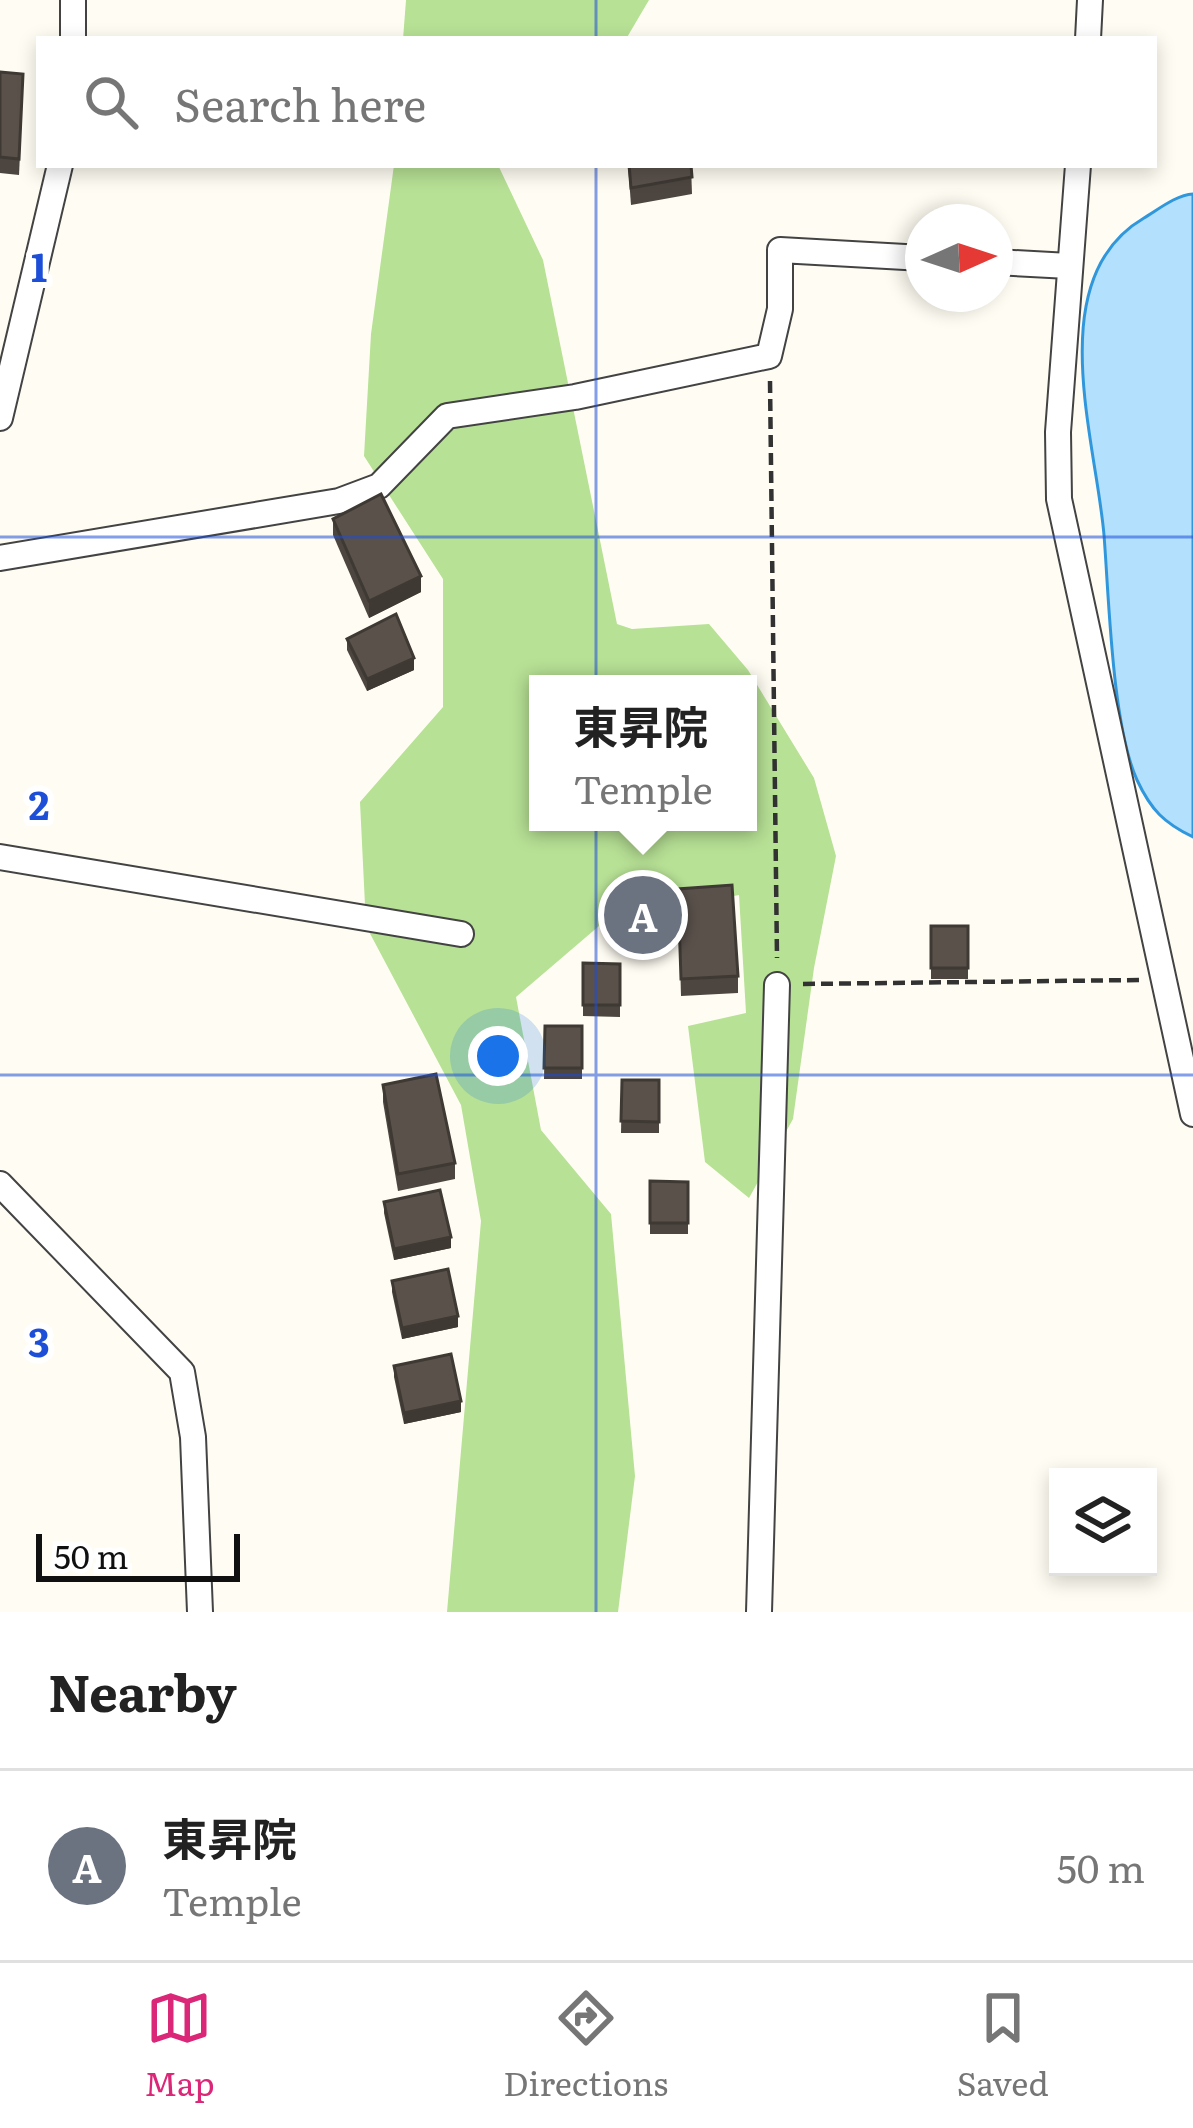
<!DOCTYPE html>
<html lang="en">
<head>
<meta charset="utf-8">
<style>
	:root { --surface:#fff; --page:#f2f2f2; --text:#222; --muted:#767676; --line:#e0e0e0; --accent:#db2777 }
	body { margin:0; font-family:Literata,"Noto Sans JP",serif; background:var(--page); color:var(--text) }
	.controls { position:absolute; right:36px; bottom:36px; display:grid; overflow:hidden; border-radius:0px; box-shadow:0 6px 18px #0003 }
	.controls button { width:108px; height:108px; display:grid; place-items:center; padding:0; border:0; border-bottom:3px solid var(--line); background:var(--surface); color:var(--text); font:60px sans-serif }
	.compass { position:absolute; left:905px; top:204px; width:108px; height:108px; border-radius:50%; background:var(--surface); box-shadow:0 6px 18px #0003; rotate:87deg }
	.scale { position:absolute; left:36px; bottom:30px; width:204px; box-sizing:border-box; padding-left:12px; border:6px solid #101010; border-top:0; font-size:33px; line-height:42px; white-space:nowrap; color:#101010; -webkit-text-stroke:9px #fff; paint-order:stroke }
	.you { position:absolute; left:498px; top:1056px; width:42px; height:42px; margin:-30px; border:9px solid #fff; border-radius:50%; background:#1a73e8; box-shadow:0 0 0 18px #1a73e833 }
	.badge { display:grid; place-items:center; width:78px; height:78px; border-radius:50%; background:var(--accent); color:#fff; font-size:39px; font-weight:700 }
	.pin { position:absolute; translate:-50% -50%; border:6px solid #fff; box-shadow:0 3px 12px #0006 }
	.popup { position:absolute; left:529px; top:675px; width:228px; height:156px; box-sizing:border-box; display:grid; place-content:center; border-radius:0px; background:var(--surface); filter:drop-shadow(0 3px 9px #0005); font-size:39px; white-space:nowrap; color:var(--muted) }
	.popup b { font-size:45px; color:var(--text) }
	.popup::after { content:''; position:absolute; left:50%; top:100%; margin-left:-24px; border:24px solid transparent; border-top-color:var(--surface) }
	.list { margin:0; padding:0; list-style:none }
	h2 { display:flex; justify-content:space-between; align-items:center; height:156px; margin:0; padding:0 48px; font-size:51px }
	h2 small { font-size:39px; font-weight:400; color:var(--muted) }
	.list li { display:grid; grid-template-columns:78px 1fr auto; gap:36px; align-items:center; box-sizing:border-box; height:192px; padding:0 48px; border-top:3px solid var(--line) }
	.list b { display:block; font-size:45px; white-space:nowrap }
	.list p { margin:0; font-size:39px; white-space:nowrap; color:var(--muted) }
	.list em { font-size:39px; font-style:normal; color:var(--muted) }
	.icon { flex:none; width:66px; height:66px; fill:none; stroke:currentColor; stroke-width:2; stroke-linecap:round; stroke-linejoin:round }
	.map { position:relative; flex:none; width:1193px; height:1612px; overflow:hidden }
	.search { position:absolute; background:var(--surface); box-shadow:0 6px 18px #0003; left:36px; right:36px; top:36px; height:132px; display:flex; align-items:center; gap:30px; box-sizing:border-box; padding:0 42px; border-radius:0px; color:var(--muted); font-size:45px }
	.sheet { height:348px; background:var(--surface) }
	nav { display:flex; justify-content:space-around; align-items:center; box-sizing:border-box; height:168px; border-top:3px solid var(--line); background:var(--surface); font-size:33px; color:var(--muted) }
	nav a { display:grid; justify-items:center; gap:6px }
	nav .on { color:var(--accent) }
	.map>svg:first-child { display:block }
	.forest { fill:#b7e195; fill-rule:evenodd }
	.water { fill:#b2e0fd; stroke:#3197dc; stroke-width:3 }
	.lines { fill:none; stroke-linecap:round; stroke-linejoin:round }
	.minor-casing { stroke:#434343; stroke-width:28 }
	.path { stroke:#323232; stroke-width:4.5; stroke-dasharray:12 6; stroke-linecap:butt }
	.minor { stroke:#fff; stroke-width:24 }
	.wall { fill:#4d4640 }
	.shaded-wall { fill:#3f3934 }
	.building { fill:#5a514b; stroke:#3f3934; stroke-width:3 }
	.grid { fill:none; stroke:#1d4ed8; stroke-width:3; stroke-opacity:0.55 }
	.grid-label { font-size:39px; text-anchor:middle; font-weight:bold; fill:#1d4ed8; stroke:#fff; stroke-width:12; stroke-linejoin:round; paint-order:stroke }
</style>
</head>
<body>
<div class="map">
<svg width="1193" height="1612" viewBox="0 0 1193 1612">
	<rect width="100%" height="100%" fill="#fffdf3"/>
	<g class="forest">
		<polygon points="406,0 649,0 626,39 403,39"/>
		<path d="M394,165H498L543,260L617,624L632,629L709,624L748,670L814,778L836,856L814,968L793,1119L749,1198L705,1162L688,1026L746,1013L739,895L606,920L516,997L541,1130L611,1214L635,1476L618,1612H447L481,1221L461,1105L366,926L360,802L443,707V579L364,456L371,334ZM538,684H748V822H538Z"/>
	</g>
	<path class="water" d="M1193,194V837C1164,823 1151,810 1137,780C1112,725 1109,598 1104,535C1096,440 1041,278 1144,218C1159,209 1176,195 1193,194Z"/>
	<g class="lines">
		<g class="minor-casing">
			<g id="minor">
				<polyline points="73,39 73,0"/>
				<polyline points="1088,39 1090,0"/>
				<polyline points="1078,165 1058,432 1059,499 1193,1114"/>
				<polyline points="995,262 1069,266"/>
				<polyline points="0,418 60,165"/>
				<polyline points="0,558 339,501 379,486 447,416 575,397 769,356 780,309 780,250 923,258"/>
				<polyline points="0,857 461,934"/>
				<polyline points="0,1184 182,1372 193,1437 200,1612"/>
				<polyline points="759,1612 777,985"/>
			</g>
		</g>
		<g class="path">
			<polyline points="770,381 777,958"/>
			<polyline points="803,984 1140,980"/>
		</g>
		<use href="#minor" class="minor"/>
	</g>
	<g class="wall">
		<polygon points="0,72 23,90 19,175 0,173"/>
		<polygon points="628,165 691,165 692,194 631,205"/>
		<polygon points="333,519 421,592 369,618 333,535"/>
		<polygon points="347,639 414,670 367,691 347,650"/>
		<polygon points="678,889 738,976 738,993 681,996"/>
		<rect x="931" y="926" width="37" height="53"/>
		<polygon points="583,963 620,964 620,1017 583,1016"/>
		<polygon points="545,1026 582,1026 582,1079 544,1079"/>
		<polygon points="622,1080 659,1080 659,1133 621,1133"/>
		<polygon points="383,1085 455,1163 455,1179 398,1191 383,1102"/>
		<polygon points="650,1181 688,1182 688,1234 650,1234"/>
		<polygon points="384,1202 451,1248 394,1260 384,1213"/>
		<polygon points="392,1281 458,1327 402,1339 392,1292"/>
		<polygon points="394,1366 461,1412 404,1424 394,1377"/>
	</g>
	<g class="shaded-wall">
		<polygon points="421,576 421,592 369,618 369,601"/>
		<polygon points="414,658 414,670 367,691 367,679"/>
		<polygon points="451,1237 451,1248 394,1260 394,1249"/>
		<polygon points="458,1316 458,1327 402,1339 402,1328"/>
		<polygon points="461,1401 461,1412 404,1424 404,1413"/>
	</g>
	<g class="building">
		<polygon points="0,72 23,74 19,159 0,157"/>
		<polygon points="629,165 691,165 692,177 631,188"/>
		<polygon points="381,494 421,576 369,601 333,519"/>
		<polygon points="396,614 414,658 367,679 347,639"/>
		<polygon points="732,885 738,976 681,979 678,889"/>
		<rect x="931" y="926" width="37" height="42"/>
		<polygon points="583,963 620,964 620,1005 583,1005"/>
		<polygon points="545,1026 582,1026 582,1068 544,1068"/>
		<polygon points="436,1074 455,1163 398,1174 383,1085"/>
		<polygon points="622,1080 659,1080 659,1122 621,1121"/>
		<polygon points="650,1181 688,1182 688,1223 650,1223"/>
		<polygon points="440,1190 451,1237 394,1249 384,1202"/>
		<polygon points="448,1269 458,1316 402,1328 392,1281"/>
		<polygon points="451,1354 461,1401 404,1413 394,1366"/>
	</g>
	<path class="grid" d="M596,0V39M596,165V1612M0,537H1193M0,1075H1193"/>
	<g class="grid-label">
		<text x="39" y="282">1</text>
		<text x="39" y="820">2</text>
		<text x="39" y="1357">3</text>
	</g>
</svg>
<div class="controls">
<button><svg class="icon" aria-label="layers" viewBox="0 0 24 24"><path d="M12 4l9 5-9 5-9-5zM3 14l9 5 9-5"/></svg></button>
</div>
<svg class="compass" viewBox="-18 -18 36 36"><path d="M0-13l5 13h-10z" fill="#e53935"/><path d="M0 13l5-13h-10z" fill="#767676"/></svg>
<div class="scale">50 m</div>
<div class="you"></div>
<div class="pin badge" style="left:643px;top:915px;background:#6b7280">A</div>
<div class="popup"><b>東昇院</b>Temple</div>
<div class="search"><svg class="icon" aria-label="search" viewBox="0 0 24 24"><circle cx="10" cy="10" r="6"/><path d="M15 15l6 6"/></svg>Search here</div>
</div>
<section class="sheet">
<h2>Nearby<small></small></h2>
<ul class="list">
<li><span class="badge" style="background:#6b7280">A</span><div><b>東昇院</b><p>Temple</p></div><em>50 m</em></li>
</ul>
</section>
<nav>
<a class="on"><svg class="icon" aria-label="map" viewBox="0 0 24 24"><path d="M3 6l6-2 6 2 6-2v14l-6 2-6-2-6 2zM9 4v14M15 6v14"/></svg>Map</a>
<a><svg class="icon" aria-label="directions" viewBox="0 0 24 24"><path d="M12 3l9 9-9 9-9-9zM9 14v-3h6M13 9l2 2-2 2"/></svg>Directions</a>
<a><svg class="icon" aria-label="saved" viewBox="0 0 24 24"><path d="M7 4h10v16l-5-4-5 4z"/></svg>Saved</a>
</nav>
</body>
</html>
